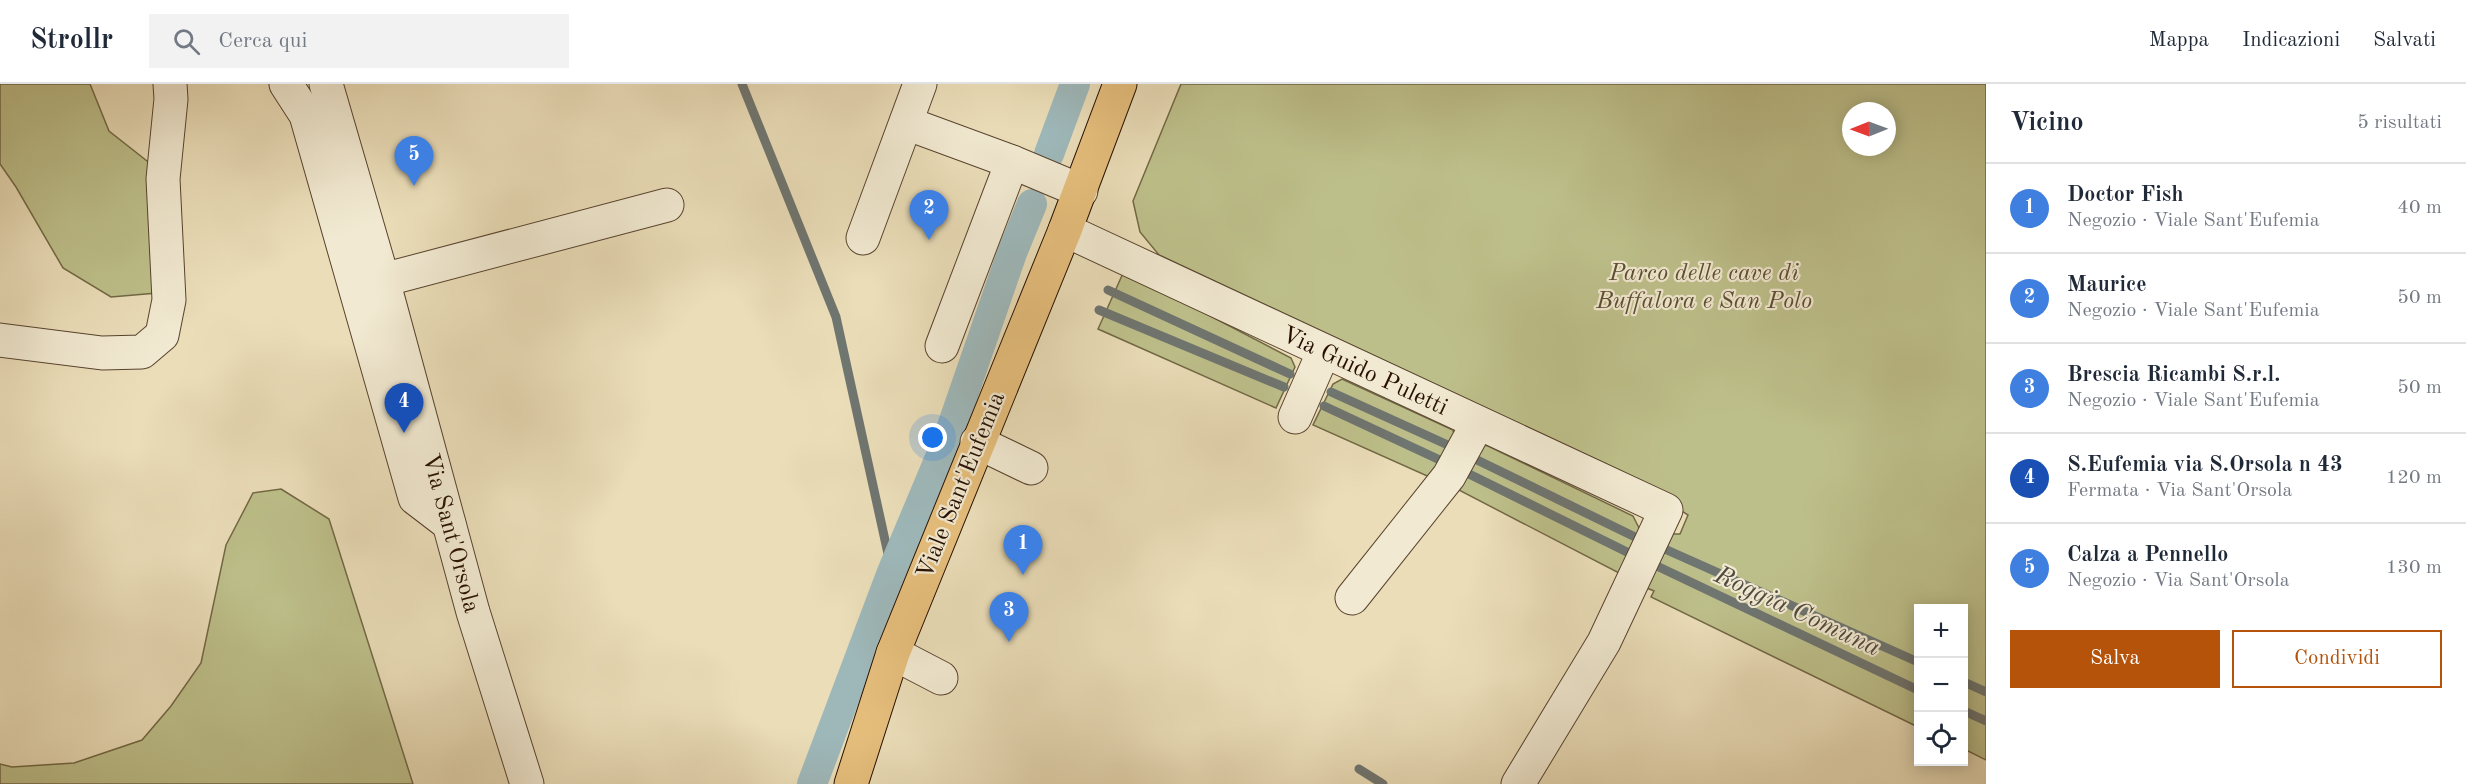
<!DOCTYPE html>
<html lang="it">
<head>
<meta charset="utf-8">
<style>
	:root { --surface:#fff; --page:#f2f2f3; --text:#1f2937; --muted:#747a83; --line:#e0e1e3; --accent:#b45309 }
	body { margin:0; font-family:"Old Standard TT",serif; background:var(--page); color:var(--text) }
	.controls { position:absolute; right:18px; bottom:18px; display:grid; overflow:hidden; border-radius:0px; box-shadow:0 3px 15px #0003 }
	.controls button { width:54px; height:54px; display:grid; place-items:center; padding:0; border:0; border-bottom:2px solid var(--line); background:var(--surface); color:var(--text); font:30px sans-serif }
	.compass { position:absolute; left:1842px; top:18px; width:54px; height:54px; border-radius:50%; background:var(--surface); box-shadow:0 3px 15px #0003; rotate:269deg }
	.you { position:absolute; left:933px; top:354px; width:21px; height:21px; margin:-15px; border:4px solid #fff; border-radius:50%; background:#1a73e8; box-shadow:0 0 0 9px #1a73e833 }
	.badge { display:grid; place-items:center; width:39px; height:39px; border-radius:50%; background:var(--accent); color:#fff; font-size:20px; font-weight:700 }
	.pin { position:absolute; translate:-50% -50px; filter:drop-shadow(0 2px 3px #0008) }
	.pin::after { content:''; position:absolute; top:32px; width:21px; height:18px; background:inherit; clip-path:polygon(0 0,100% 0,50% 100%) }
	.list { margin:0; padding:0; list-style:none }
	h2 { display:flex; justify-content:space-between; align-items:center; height:78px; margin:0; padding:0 24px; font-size:26px }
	h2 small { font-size:20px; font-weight:400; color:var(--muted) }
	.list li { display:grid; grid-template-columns:39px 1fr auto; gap:18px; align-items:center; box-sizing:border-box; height:90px; padding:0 24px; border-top:2px solid var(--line) }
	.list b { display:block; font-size:22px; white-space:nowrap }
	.list p { margin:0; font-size:20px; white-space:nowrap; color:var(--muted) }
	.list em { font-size:20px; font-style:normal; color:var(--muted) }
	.actions { display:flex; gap:12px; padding:18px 24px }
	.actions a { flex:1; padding:14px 0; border:2px solid var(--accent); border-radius:0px; text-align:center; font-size:21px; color:var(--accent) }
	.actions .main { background:var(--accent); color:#fff }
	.icon { flex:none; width:33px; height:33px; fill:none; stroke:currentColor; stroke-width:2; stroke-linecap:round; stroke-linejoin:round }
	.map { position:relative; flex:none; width:1986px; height:700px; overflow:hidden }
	header { display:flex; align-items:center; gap:36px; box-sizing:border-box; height:84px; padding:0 30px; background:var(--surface); border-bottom:2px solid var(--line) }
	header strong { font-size:28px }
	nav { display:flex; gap:33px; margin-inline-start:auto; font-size:21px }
	.search { width:420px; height:54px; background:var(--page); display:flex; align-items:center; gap:15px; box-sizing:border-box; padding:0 21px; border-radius:0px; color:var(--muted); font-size:22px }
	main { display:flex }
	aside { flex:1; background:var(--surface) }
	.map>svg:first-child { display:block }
	.green { fill:#bdbf8a; stroke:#726845; stroke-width:1.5; fill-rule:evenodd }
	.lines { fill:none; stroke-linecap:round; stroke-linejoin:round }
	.stream { stroke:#6f7570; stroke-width:9 }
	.canal { stroke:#9eb8ba; stroke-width:30 }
	.minor-casing { stroke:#58432e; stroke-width:35 }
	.major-casing { stroke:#281000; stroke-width:35 }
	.minor { stroke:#f1e9d1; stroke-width:33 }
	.major { stroke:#e5be7c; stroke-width:33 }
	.labels { text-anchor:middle; stroke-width:4.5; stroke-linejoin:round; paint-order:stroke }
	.park-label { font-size:24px; font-style:italic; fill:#5c4d30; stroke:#f1e9d1 }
	.street-label { font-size:24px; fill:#281000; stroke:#f1e9d1 }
	.water-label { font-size:26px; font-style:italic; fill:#514b41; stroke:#f1e9d1 }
</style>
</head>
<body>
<header>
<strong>Strollr</strong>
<div class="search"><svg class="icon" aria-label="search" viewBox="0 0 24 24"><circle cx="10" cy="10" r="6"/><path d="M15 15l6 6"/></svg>Cerca qui</div>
<nav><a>Mappa</a><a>Indicazioni</a><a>Salvati</a></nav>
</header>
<main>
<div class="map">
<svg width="1986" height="700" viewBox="0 0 1986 700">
	<rect width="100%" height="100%" fill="#eaddb8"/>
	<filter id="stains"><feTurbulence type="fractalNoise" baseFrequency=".00333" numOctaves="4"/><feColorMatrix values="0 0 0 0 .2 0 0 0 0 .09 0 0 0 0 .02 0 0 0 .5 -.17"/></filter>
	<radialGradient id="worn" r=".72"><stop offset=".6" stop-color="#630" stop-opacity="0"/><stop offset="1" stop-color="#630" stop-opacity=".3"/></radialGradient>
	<g class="green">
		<polygon points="0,0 90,0 109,47 161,88 157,209 111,213 63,184 16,103 0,80"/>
		<path d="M1181,0H1986V676L1964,665V524H1918V643L1651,513L1654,507L1647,504L1673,450H1680L1688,431L1621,387L1159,171L1140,148L1133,117ZM1851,27H1887V63H1851Z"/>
		<polygon points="1124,187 1291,274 1295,283 1276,324 1098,245"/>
		<polygon points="1342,295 1453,346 1455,353 1434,395 1313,341 1333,300"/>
		<polygon points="1480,360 1488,362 1633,432 1640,446 1619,489 1455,404"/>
		<polygon points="281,405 329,435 413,700 0,700 0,680 12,683 74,679 142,656 171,622 201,579 226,461 253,409"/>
	</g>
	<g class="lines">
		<g class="stream">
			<polyline points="742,0 836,233 892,488"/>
			<polyline points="1108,206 1290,290"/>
			<polyline points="1099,226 1284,303"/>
			<polyline points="1331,308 1450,362"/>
			<polyline points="1324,322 1442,377"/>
			<polyline points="1473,374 1633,452"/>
			<polyline points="1465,388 1627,468"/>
			<polyline points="1667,466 1918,578"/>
			<polyline points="1659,483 1918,606"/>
			<polyline points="1964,598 1986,608"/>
			<polyline points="1964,627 1986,637"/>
			<polyline points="1359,685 1383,700"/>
		</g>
		<g class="canal">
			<polyline points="1049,70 1075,0"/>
			<polyline points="812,700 892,488 947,357 1012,169 1032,120"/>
		</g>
		<g class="minor-casing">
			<g id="minor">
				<polyline points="286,0 306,31 415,414 449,440"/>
				<polyline points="326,0 383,196 473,528 527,700"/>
				<polyline points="906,39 1012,78 1081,107"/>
				<polyline points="1065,146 1666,426 1604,558 1518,700"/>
				<polyline points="863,154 920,0"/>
				<polyline points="383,196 667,121"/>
				<polyline points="0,256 102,269 142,268 162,251 169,216 163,95 171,15 170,0"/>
				<polyline points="942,262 1012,78"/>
				<polyline points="1295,333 1324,267"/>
				<polyline points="977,358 1031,384"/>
				<polyline points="1352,514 1449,392 1478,339"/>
				<polyline points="893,569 941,594"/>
			</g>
		</g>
		<g class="major-casing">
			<polyline id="major" points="851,700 893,569 1065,146 1120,0"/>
		</g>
		<use href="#minor" class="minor"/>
		<use href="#major" class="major"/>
	</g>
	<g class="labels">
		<g class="park-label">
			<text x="1704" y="196">Parco delle cave di<tspan x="1704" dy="28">Buffalora e San Polo</tspan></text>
		</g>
		<g class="street-label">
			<text transform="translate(1365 286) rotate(25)" y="8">Via Guido Puletti</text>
			<text transform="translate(960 401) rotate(-68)" y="8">Viale Sant'Eufemia</text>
			<text transform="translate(452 449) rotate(75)" y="8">Via Sant'Orsola</text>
		</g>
		<g class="water-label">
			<text transform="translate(1798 526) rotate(25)" y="9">Roggia Comuna</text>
		</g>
	</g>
	<rect width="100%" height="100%" filter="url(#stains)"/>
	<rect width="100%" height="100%" fill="url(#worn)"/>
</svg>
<div class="controls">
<button>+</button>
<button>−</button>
<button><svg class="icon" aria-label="locate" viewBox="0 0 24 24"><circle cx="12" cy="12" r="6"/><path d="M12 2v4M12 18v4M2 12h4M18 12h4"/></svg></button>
</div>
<svg class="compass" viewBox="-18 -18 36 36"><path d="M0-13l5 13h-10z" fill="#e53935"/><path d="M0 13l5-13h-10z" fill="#747a83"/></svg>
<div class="you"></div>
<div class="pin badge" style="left:1023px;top:491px;background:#3f7fe0">1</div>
<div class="pin badge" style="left:929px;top:156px;background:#3f7fe0">2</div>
<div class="pin badge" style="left:1009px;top:558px;background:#3f7fe0">3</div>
<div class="pin badge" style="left:404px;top:349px;background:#1a4fb4">4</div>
<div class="pin badge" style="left:414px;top:102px;background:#3f7fe0">5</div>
</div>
<aside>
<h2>Vicino<small>5 risultati</small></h2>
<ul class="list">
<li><span class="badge" style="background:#3f7fe0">1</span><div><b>Doctor Fish</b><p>Negozio · Viale Sant'Eufemia</p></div><em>40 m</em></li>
<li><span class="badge" style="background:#3f7fe0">2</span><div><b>Maurice</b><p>Negozio · Viale Sant'Eufemia</p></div><em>50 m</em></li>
<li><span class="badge" style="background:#3f7fe0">3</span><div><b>Brescia Ricambi S.r.l.</b><p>Negozio · Viale Sant'Eufemia</p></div><em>50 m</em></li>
<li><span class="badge" style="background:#1a4fb4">4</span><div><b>S.Eufemia via S.Orsola n 43</b><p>Fermata · Via Sant'Orsola</p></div><em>120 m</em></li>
<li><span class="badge" style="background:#3f7fe0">5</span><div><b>Calza a Pennello</b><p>Negozio · Via Sant'Orsola</p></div><em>130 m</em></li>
</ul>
<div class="actions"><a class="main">Salva</a><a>Condividi</a></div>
</aside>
</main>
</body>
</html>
